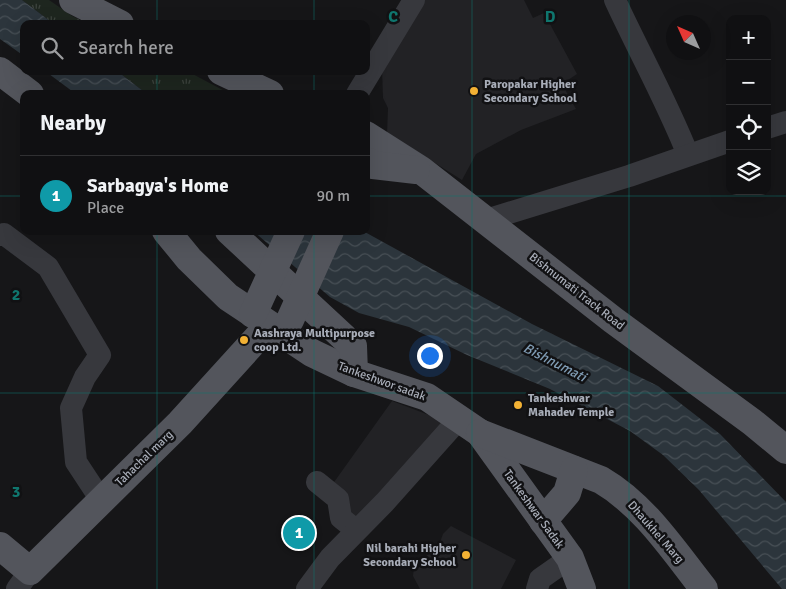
<!DOCTYPE html>
<html lang="en">
<head>
<meta charset="utf-8">
<style>
	:root { --surface:#101012; --page:#1e1e20; --text:#f1f3f6; --muted:#9c9d9f; --line:#303032; --accent:#b45309 }
	body { margin:0; font-family:Signika,sans-serif; background:var(--page); color:var(--text) }
	.controls { position:absolute; right:15px; top:15px; display:grid; overflow:hidden; border-radius:10px; box-shadow:0 5px 20px #0002 }
	.controls button { width:45px; height:45px; display:grid; place-items:center; padding:0; border:0; border-bottom:1px solid var(--line); background:var(--surface); color:var(--text); font:25px sans-serif }
	.compass { position:absolute; left:666px; top:15px; width:45px; height:45px; border-radius:50%; background:var(--surface); box-shadow:0 5px 20px #0002; rotate:315deg }
	.you { position:absolute; left:429px; top:355px; width:18px; height:18px; margin:-12px; border:4px solid #fff; border-radius:50%; background:#1a73e8; box-shadow:0 0 0 8px #1a73e833 }
	.badge { display:grid; place-items:center; width:32px; height:32px; border-radius:50%; background:var(--accent); color:#fff; font-size:16px; font-weight:700 }
	.pin { position:absolute; translate:-50% -50%; border:2px solid #fff; box-shadow:0 1px 5px #0006 }
	.list { margin:0; padding:0; list-style:none }
	h2 { display:flex; justify-content:space-between; align-items:center; height:65px; margin:0; padding:0 20px; font-size:21px }
	h2 small { font-size:16px; font-weight:400; color:var(--muted) }
	.list li { display:grid; grid-template-columns:32px 1fr auto; gap:15px; align-items:center; box-sizing:border-box; height:80px; padding:0 20px; border-top:1px solid var(--line) }
	.list b { display:block; font-size:19px; white-space:nowrap }
	.list p { margin:0; font-size:16px; white-space:nowrap; color:var(--muted) }
	.list em { font-size:16px; font-style:normal; color:var(--muted) }
	.icon { flex:none; width:28px; height:28px; fill:none; stroke:currentColor; stroke-width:2; stroke-linecap:round; stroke-linejoin:round }
	.map { position:relative; flex:none; width:786px; height:589px; overflow:hidden }
	.search { position:absolute; background:var(--surface); box-shadow:0 5px 20px #0002; left:20px; top:20px; width:350px; height:55px; display:flex; align-items:center; gap:12px; box-sizing:border-box; padding:0 18px; border-radius:10px; color:var(--muted); font-size:19px }
	.panel { position:absolute; background:var(--surface); box-shadow:0 5px 20px #0002; left:20px; top:90px; width:350px; height:145px; border-radius:10px }
	.map>svg:first-child { display:block }
	.built { fill:#222225 }
	.grass { fill:url(#grass-tufts) }
	.water { fill:url(#water-waves) }
	.lines { fill:none; stroke-linecap:round; stroke-linejoin:round }
	.minor { stroke:#37383d; stroke-width:22 }
	.major { stroke:#53555c; stroke-width:28 }
	.major-bridge { stroke:#53555c; stroke-width:28 }
	.grid { fill:none; stroke:#0f766e; stroke-width:1; stroke-opacity:0.55 }
	.poi-dot { fill:#f2b134; stroke:#111113; stroke-width:2 }
	.labels { text-anchor:middle; stroke-width:5; stroke-linejoin:round; paint-order:stroke }
	.poi-label { font-size:12px; font-weight:bold; fill:#a8adb8; stroke:#111113; text-anchor:start }
	.street-label { font-size:12px; fill:#a8adb8; stroke:#111113 }
	.water-label { font-size:14px; font-style:italic; fill:#7f9bb3; stroke:#111113 }
	.grid-label { font-size:16px; text-anchor:middle; font-weight:bold; fill:#0f766e; stroke:#111113; stroke-width:5; stroke-linejoin:round; paint-order:stroke }
</style>
</head>
<body>
<div class="map">
<svg width="786" height="589" viewBox="0 0 786 589">
	<defs>
		<pattern id="grass-tufts" width="24" height="20" patternUnits="userSpaceOnUse" patternTransform="scale(1.25)"><rect width="24" height="20" fill="#1e261f"/><path d="M3 7l-1-3M5 7V3M7 7l1-3M15 17l-1-3M17 17v-4M19 17l1-3" fill="none" stroke="#3c433d"/></pattern>
		<pattern id="water-waves" width="16" height="10" patternUnits="userSpaceOnUse" patternTransform="scale(1.25)"><rect width="16" height="10" fill="#2c353c"/><path d="M0 5q4-4 8 0t8 0" fill="none" stroke="#485056"/></pattern>
	</defs>
	<rect width="100%" height="100%" fill="#161618"/>
	<g class="built">
		<polygon points="424,0 524,0 533,18 544,13 577,74 562,84 576,109 521,130 476,154 462,180 387,133 388,108 383,98 382,68"/>
		<polygon points="392,401 450,423 357,529 332,485"/>
		<polygon points="451,526 516,560 501,589 420,589 413,576 414,567 439,545 443,534"/>
	</g>
	<g class="grass">
		<polygon points="22,0 49,0 72,16 88,24 54,24"/>
		<polygon points="117,71 187,71 230,94 147,94"/>
	</g>
	<g class="water">
		<polygon points="0,0 22,0 54,24 24,24 24,56 0,39"/>
		<polygon points="45,71 117,71 147,94 76,94"/>
		<polygon points="253,231 363,231 532,324 658,386 720,434 786,502 786,589 782,589 699,490 663,455 630,431 550,389 467,355 409,327 359,313 330,297"/>
	</g>
	<g class="lines">
		<g class="minor">
			<path d="M615,0C639,52 667,102 688,155"/>
			<polyline points="357,94 414,0"/>
			<polyline points="767,128 786,122"/>
			<polyline points="486,220 629,176 730,141"/>
			<polyline points="0,235 4,234 48,267 100,355 85,377 71,408 76,462 101,500"/>
			<polyline points="317,482 338,499 341,518 356,530"/>
			<polyline points="17,589 30,571"/>
			<polyline points="307,589 330,558 385,502 459,419"/>
			<polyline points="537,589 540,579 570,558"/>
		</g>
		<g class="major">
			<polyline points="73,0 120,24"/>
			<polyline points="0,71 30,94"/>
			<polyline points="221,71 270,94"/>
			<polyline points="366,135 421,170 613,320 752,422 786,450"/>
			<polyline points="366,161 373,165 416,170"/>
			<polyline points="166,231 189,259 228,297 312,353 354,373 427,397 480,433 570,558 582,589"/>
			<polyline points="229,231 353,346 354,373"/>
			<path d="M480,433L601,480C644,505 673,550 704,589"/>
			<polyline points="543,521 567,493 574,470"/>
			<polyline points="0,546 30,571 180,423 269,325"/>
		</g>
		<g class="major-bridge">
			<polyline points="253,314 291,231"/>
			<polyline points="290,320 330,231"/>
		</g>
	</g>
	<path class="grid" d="M157,0V24M314,0V24M472,0V589M629,0V589M157,71V94M314,71V94M0,196H24M366,196H786M157,231V589M314,231V589M0,393H786"/>
	<g class="poi-dot">
		<circle cx="474" cy="91" r="5"/>
		<circle cx="244" cy="340" r="5"/>
		<circle cx="518" cy="405" r="5"/>
		<circle cx="466" cy="555" r="5"/>
	</g>
	<g class="labels">
		<g class="poi-label">
			<text x="484" y="88">Paropakar Higher<tspan x="484" dy="14">Secondary School</tspan></text>
			<text x="254" y="337">Aashraya Multipurpose<tspan x="254" dy="14">coop Ltd.</tspan></text>
			<text x="528" y="402">Tankeshwar<tspan x="528" dy="14">Mahadev Temple</tspan></text>
			<text x="456" y="552" text-anchor="end">Nil barahi Higher<tspan x="456" dy="14">Secondary School</tspan></text>
		</g>
		<g class="street-label">
			<text transform="translate(577 291) rotate(38)" y="4">Bishnumati Track Road</text>
			<text transform="translate(382 381) rotate(20)" y="4">Tankeshwor sadak</text>
			<text transform="translate(144 458) rotate(-44)" y="4">Tahachal marg</text>
			<text transform="translate(534 509) rotate(54)" y="4">Tankeshwar Sadak</text>
			<text transform="translate(656 532) rotate(49)" y="4">Dhaukhel Marg</text>
		</g>
		<g class="water-label">
			<text transform="translate(555 362) rotate(27)" y="5">Bishnumati</text>
		</g>
	</g>
	<g class="grid-label">
		<text x="393" y="22">C</text>
		<text x="550" y="22">D</text>
		<text x="16" y="300">2</text>
		<text x="16" y="497">3</text>
	</g>
</svg>
<div class="controls">
<button>+</button>
<button>−</button>
<button><svg class="icon" aria-label="locate" viewBox="0 0 24 24"><circle cx="12" cy="12" r="6"/><path d="M12 2v4M12 18v4M2 12h4M18 12h4"/></svg></button>
<button><svg class="icon" aria-label="layers" viewBox="0 0 24 24"><path d="M12 4l9 5-9 5-9-5zM3 14l9 5 9-5"/></svg></button>
</div>
<svg class="compass" viewBox="-18 -18 36 36"><path d="M0-13l5 13h-10z" fill="#e53935"/><path d="M0 13l5-13h-10z" fill="#9c9d9f"/></svg>
<div class="you"></div>
<div class="pin badge" style="left:299px;top:533px;background:#0f9aa8">1</div>
<div class="search"><svg class="icon" aria-label="search" viewBox="0 0 24 24"><circle cx="10" cy="10" r="6"/><path d="M15 15l6 6"/></svg>Search here</div>
<section class="panel">
<h2>Nearby<small></small></h2>
<ul class="list">
<li><span class="badge" style="background:#0f9aa8">1</span><div><b>Sarbagya's Home</b><p>Place</p></div><em>90 m</em></li>
</ul>
</section>
</div>
</body>
</html>
